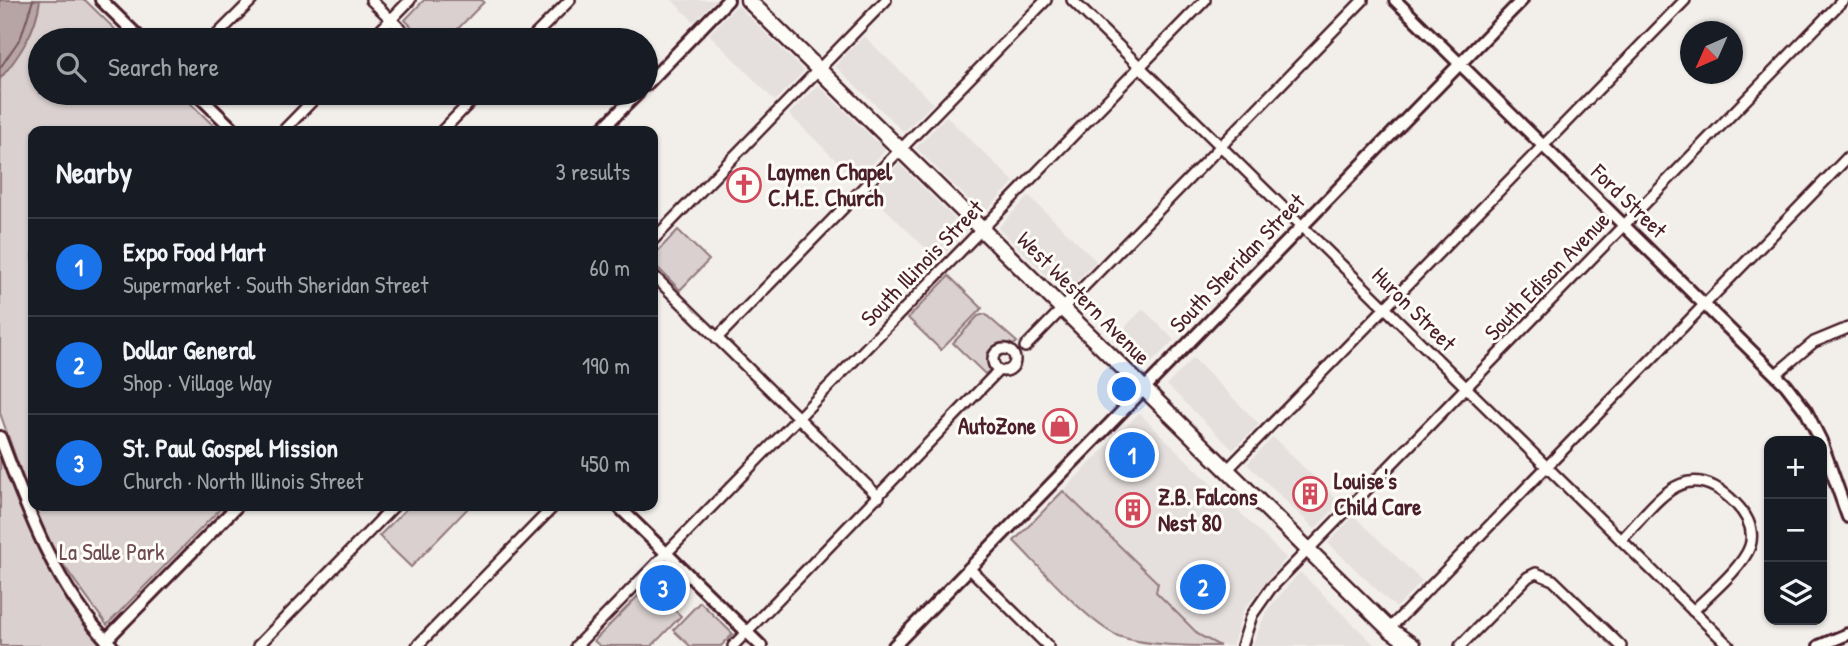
<!DOCTYPE html>
<html lang="en">
<head>
<meta charset="utf-8">
<style>
	:root { --surface:#171b24; --page:#20242c; --text:#f1f3f6; --muted:#9ea1a6; --line:#363941; --accent:#1a73e8 }
	body { margin:0; font-family:"Patrick Hand",sans-serif; background:var(--page); color:var(--text) }
	.controls { position:absolute; right:21px; bottom:21px; display:grid; overflow:hidden; border-radius:14px; box-shadow:0 2px 5px #0004 }
	.controls button { width:63px; height:63px; display:grid; place-items:center; padding:0; border:0; border-bottom:2px solid var(--line); background:var(--surface); color:var(--text); font:35px sans-serif }
	.compass { position:absolute; left:1680px; top:21px; width:63px; height:63px; border-radius:50%; background:var(--surface); box-shadow:0 2px 5px #0004; rotate:225deg }
	.you { position:absolute; left:1125px; top:390px; width:24px; height:24px; margin:-18px; border:5px solid #fff; border-radius:50%; background:#1a73e8; box-shadow:0 0 0 10px #1a73e833 }
	.badge { display:grid; place-items:center; width:46px; height:46px; border-radius:50%; background:var(--accent); color:#fff; font-size:23px; font-weight:700 }
	.pin { position:absolute; translate:-50% -50%; border:4px solid #fff; box-shadow:0 2px 7px #0006 }
	.list { margin:0; padding:0; list-style:none }
	h2 { display:flex; justify-content:space-between; align-items:center; height:91px; margin:0; padding:0 28px; font-size:30px }
	h2 small { font-size:23px; font-weight:400; color:var(--muted) }
	.list li { display:grid; grid-template-columns:46px 1fr auto; gap:21px; align-items:center; box-sizing:border-box; height:98px; padding:0 28px; border-top:2px solid var(--line) }
	.list b { display:block; font-size:26px; white-space:nowrap }
	.list p { margin:0; font-size:23px; white-space:nowrap; color:var(--muted) }
	.list em { font-size:23px; font-style:normal; color:var(--muted) }
	.icon { flex:none; width:38px; height:38px; fill:none; stroke:currentColor; stroke-width:2; stroke-linecap:round; stroke-linejoin:round }
	.map { position:relative; flex:none; width:1848px; height:646px; overflow:hidden }
	.search { position:absolute; background:var(--surface); box-shadow:0 2px 5px #0004; left:28px; top:28px; width:630px; height:77px; display:flex; align-items:center; gap:18px; box-sizing:border-box; padding:0 24px; border-radius:38px; color:var(--muted); font-size:26px }
	.panel { position:absolute; background:var(--surface); box-shadow:0 2px 5px #0004; left:28px; top:126px; width:630px; height:385px; border-radius:14px }
	.map>svg:first-child { display:block }
	.built { fill:#e5dfdd }
	.green { fill:#d9d0cf; stroke:#92787d; stroke-width:2 }
	.water { fill:#b7a5a6; stroke:#8b6f75; stroke-width:2 }
	.lines { fill:none; stroke-linecap:round; stroke-linejoin:round }
	.shore { stroke:#76555c; stroke-width:2 }
	.minor-casing { stroke:#4a1f2b; stroke-width:14 }
	.tertiary-casing { stroke:#4a1f2b; stroke-width:16 }
	.primary-casing { stroke:#4a1f2b; stroke-width:19 }
	.minor { stroke:#fdfcf7; stroke-width:9 }
	.tertiary { stroke:#fdfcf7; stroke-width:10 }
	.primary { stroke:#fdfcf7; stroke-width:14 }
	.labels { text-anchor:middle; stroke-width:6; stroke-linejoin:round; paint-order:stroke }
	.poi-label { font-size:23px; font-weight:bold; fill:#4a1f2b; stroke:#fdfcf7; text-anchor:start }
	.street-label { font-size:23px; fill:#4a1f2b; stroke:#fdfcf7 }
	.park-label { font-size:23px; fill:#6e4b54; stroke:#fdfcf7 }
</style>
</head>
<body>
<div class="map">
<svg width="1848" height="646" viewBox="0 0 1848 646">
	<rect width="100%" height="100%" fill="#f2efeb"/>
	<filter id="ink" filterUnits="userSpaceOnUse"><feTurbulence type="fractalNoise" baseFrequency=".0143" numOctaves="2"/><feDisplacementMap in="SourceGraphic" scale="14" xChannelSelector="R" yChannelSelector="G"/><feConvolveMatrix kernelMatrix="1 2 1 2 8 2 1 2 1" color-interpolation-filters="sRGB"/></filter>
	<g filter="url(#ink)">
		<g class="built">
			<polygon points="672,0 715,0 694,22"/>
			<polygon points="737,5 804,71 775,101 709,34"/>
			<polygon points="864,36 933,103 904,132 835,66"/>
			<polygon points="818,85 885,150 857,181 789,114"/>
			<polygon points="946,116 1014,182 983,214 916,148"/>
			<polygon points="899,164 967,231 938,260 870,194"/>
			<polygon points="1029,196 1096,261 1065,293 998,228"/>
			<polygon points="1143,309 1174,340 1147,367 1112,340"/>
			<polygon points="1193,358 1259,424 1233,450 1167,385"/>
			<polygon points="1139,413 1286,558 1244,609 1232,646 1216,645 1199,635 1156,592 1158,583 1063,491"/>
			<polygon points="1273,437 1340,503 1315,529 1247,464"/>
			<polygon points="1354,516 1422,581 1396,608 1328,543"/>
			<polygon points="1300,572 1356,627 1376,646 1252,646 1267,610"/>
		</g>
		<g class="green">
			<polygon points="0,0 85,0 126,40 40,40 40,93 180,93 219,131 33,131 33,506 0,413"/>
			<polygon points="424,0 482,0 484,2 447,40 425,40 405,20"/>
			<polygon points="678,230 709,260 680,290 653,263 653,256"/>
			<polygon points="949,276 982,308 941,350 908,318"/>
			<path d="M985,314L1017,342L1014,345C1003,339 993,344 987,354L989,371L985,374L953,343L978,316Z"/>
			<path d="M0,451C26,522 55,588 105,646H0Z"/>
			<path d="M1063,491L1158,583L1156,592L1199,635L1220,646C1190,646 1146,646 1118,636C1087,622 1040,567 1014,541Z"/>
			<path d="M33,506H223L107,625C79,587 49,550 33,506Z"/>
			<polygon points="409,506 470,506 411,567 379,536"/>
			<polygon points="638,596 654,612 665,601 681,616 652,646 600,646 594,641"/>
			<polygon points="700,602 733,634 721,646 690,646 673,630"/>
		</g>
		<path class="water" d="M0,0H40C36,31 20,55 0,79Z"/>
		<g class="lines">
			<polyline class="shore" points="0,68 21,37 33,0"/>
			<g class="minor-casing">
				<g id="minor">
					<polyline points="371,0 412,40"/>
					<polyline points="1072,0 1729,646"/>
					<polyline points="212,40 252,0"/>
					<polyline points="371,40 410,0"/>
					<polyline points="530,40 570,0"/>
					<polyline points="283,131 320,93"/>
					<polyline points="442,131 479,93"/>
					<polyline points="653,240 886,0"/>
					<polyline points="653,275 879,497"/>
					<polyline points="717,338 1046,0"/>
					<polyline points="1025,347 1363,0"/>
					<circle cx="1004" cy="360" r="11"/>
					<polyline points="1776,374 1814,342 1848,328"/>
					<polyline points="1227,470 1685,0"/>
					<path d="M1621,540C1657,503 1685,452 1735,503C1747,515 1755,529 1750,546C1743,567 1709,595 1693,611"/>
					<polyline points="969,568 1048,646"/>
					<polyline points="1389,629 1848,157"/>
					<polyline points="258,646 394,506"/>
					<polyline points="417,646 554,506"/>
					<polyline points="576,646 1205,0"/>
					<polyline points="733,646 999,370"/>
					<polyline points="1242,646 1252,615 1271,588 1843,0"/>
					<polyline points="1460,646 1528,577 1536,573 1553,580 1621,646"/>
				</g>
			</g>
			<g class="tertiary-casing">
				<g id="tertiary">
					<polyline points="101,0 142,40"/>
					<polyline points="1395,0 1786,385 1806,411 1821,441"/>
					<polyline points="646,85 728,0"/>
					<polyline points="196,93 235,131"/>
					<polyline points="600,131 638,93"/>
					<path d="M0,437C27,510 56,589 112,646"/>
					<polyline points="1822,444 1848,517"/>
					<polyline points="618,506 761,646"/>
					<polyline points="106,640 237,506"/>
					<polyline points="894,646 1522,0"/>
					<polyline points="1819,646 1848,634"/>
				</g>
			</g>
			<g class="primary-casing">
				<polyline id="primary" points="748,0 1389,629 1413,646"/>
			</g>
			<use href="#minor" class="minor"/>
			<use href="#tertiary" class="tertiary"/>
			<use href="#primary" class="primary"/>
		</g>
	</g>
	<defs>
		<g id="church-ring" transform="scale(1.75)"><circle r="9.5" fill="#fdfcf7" stroke="#d1495b" stroke-width="1.5"/><path d="M-1.2-6h2.4v3.5h3.3v2.4h-3.3V6h-2.4V-.1h-3.3v-2.4h3.3Z" fill="#d1495b"/></g>
		<g id="shop-ring" transform="scale(1.75)"><circle r="9.5" fill="#fdfcf7" stroke="#d1495b" stroke-width="1.5"/><path d="M-5-2.5h2.3a2.7 3.5 0 0 1 5.4 0H5L5.5 6h-11ZM-1.5-2.5h3a1.5 2.3 0 0 0-3 0Z" fill="#d1495b"/></g>
		<g id="building-ring" transform="scale(1.75)"><circle r="9.5" fill="#fdfcf7" stroke="#d1495b" stroke-width="1.5"/><path d="M-4-6H4V6H1V3H-1V6H-4ZM-2.5-4.3h1.7v1.8h-1.7ZM.8-4.3h1.7v1.8H.8ZM-2.5-1h1.7V.8h-1.7ZM.8-1h1.7V.8H.8Z" fill="#d1495b"/></g>
	</defs>
	<g fill-rule="evenodd">
		<use href="#church-ring" x="744" y="185"/>
		<use href="#shop-ring" x="1060" y="426"/>
		<use href="#building-ring" x="1310" y="494"/>
		<use href="#building-ring" x="1133" y="510"/>
	</g>
	<g class="labels">
		<g class="poi-label">
			<text x="768" y="180">Laymen Chapel<tspan x="768" dy="26">C.M.E. Church</tspan></text>
			<text x="1036" y="434" text-anchor="end">AutoZone</text>
			<text x="1334" y="489">Louise's<tspan x="1334" dy="26">Child Care</tspan></text>
			<text x="1158" y="505">Z.B. Falcons<tspan x="1158" dy="26">Nest 80</tspan></text>
		</g>
		<g class="street-label">
			<text transform="translate(1629 201) rotate(44)" y="8">Ford Street</text>
			<text transform="translate(922 263) rotate(-46)" y="8">South Illinois Street</text>
			<text transform="translate(1237 263) rotate(-46)" y="8">South Sheridan Street</text>
			<text transform="translate(1547 276) rotate(-46)" y="8">South Edison Avenue</text>
			<text transform="translate(1084 298) rotate(45)" y="8">West Western Avenue</text>
			<text transform="translate(1414 309) rotate(45)" y="8">Huron Street</text>
		</g>
		<g class="park-label">
			<text x="112" y="560">La Salle Park</text>
		</g>
	</g>
</svg>
<div class="controls">
<button>+</button>
<button>−</button>
<button><svg class="icon" aria-label="layers" viewBox="0 0 24 24"><path d="M12 4l9 5-9 5-9-5zM3 14l9 5 9-5"/></svg></button>
</div>
<svg class="compass" viewBox="-18 -18 36 36"><path d="M0-13l5 13h-10z" fill="#e53935"/><path d="M0 13l5-13h-10z" fill="#9ea1a6"/></svg>
<div class="you"></div>
<div class="pin badge" style="left:1132px;top:455px">1</div>
<div class="pin badge" style="left:1203px;top:587px">2</div>
<div class="pin badge" style="left:663px;top:588px">3</div>
<div class="search"><svg class="icon" aria-label="search" viewBox="0 0 24 24"><circle cx="10" cy="10" r="6"/><path d="M15 15l6 6"/></svg>Search here</div>
<section class="panel">
<h2>Nearby<small>3 results</small></h2>
<ul class="list">
<li><span class="badge">1</span><div><b>Expo Food Mart</b><p>Supermarket · South Sheridan Street</p></div><em>60 m</em></li>
<li><span class="badge">2</span><div><b>Dollar General</b><p>Shop · Village Way</p></div><em>190 m</em></li>
<li><span class="badge">3</span><div><b>St. Paul Gospel Mission</b><p>Church · North Illinois Street</p></div><em>450 m</em></li>
</ul>
</section>
</div>
</body>
</html>
